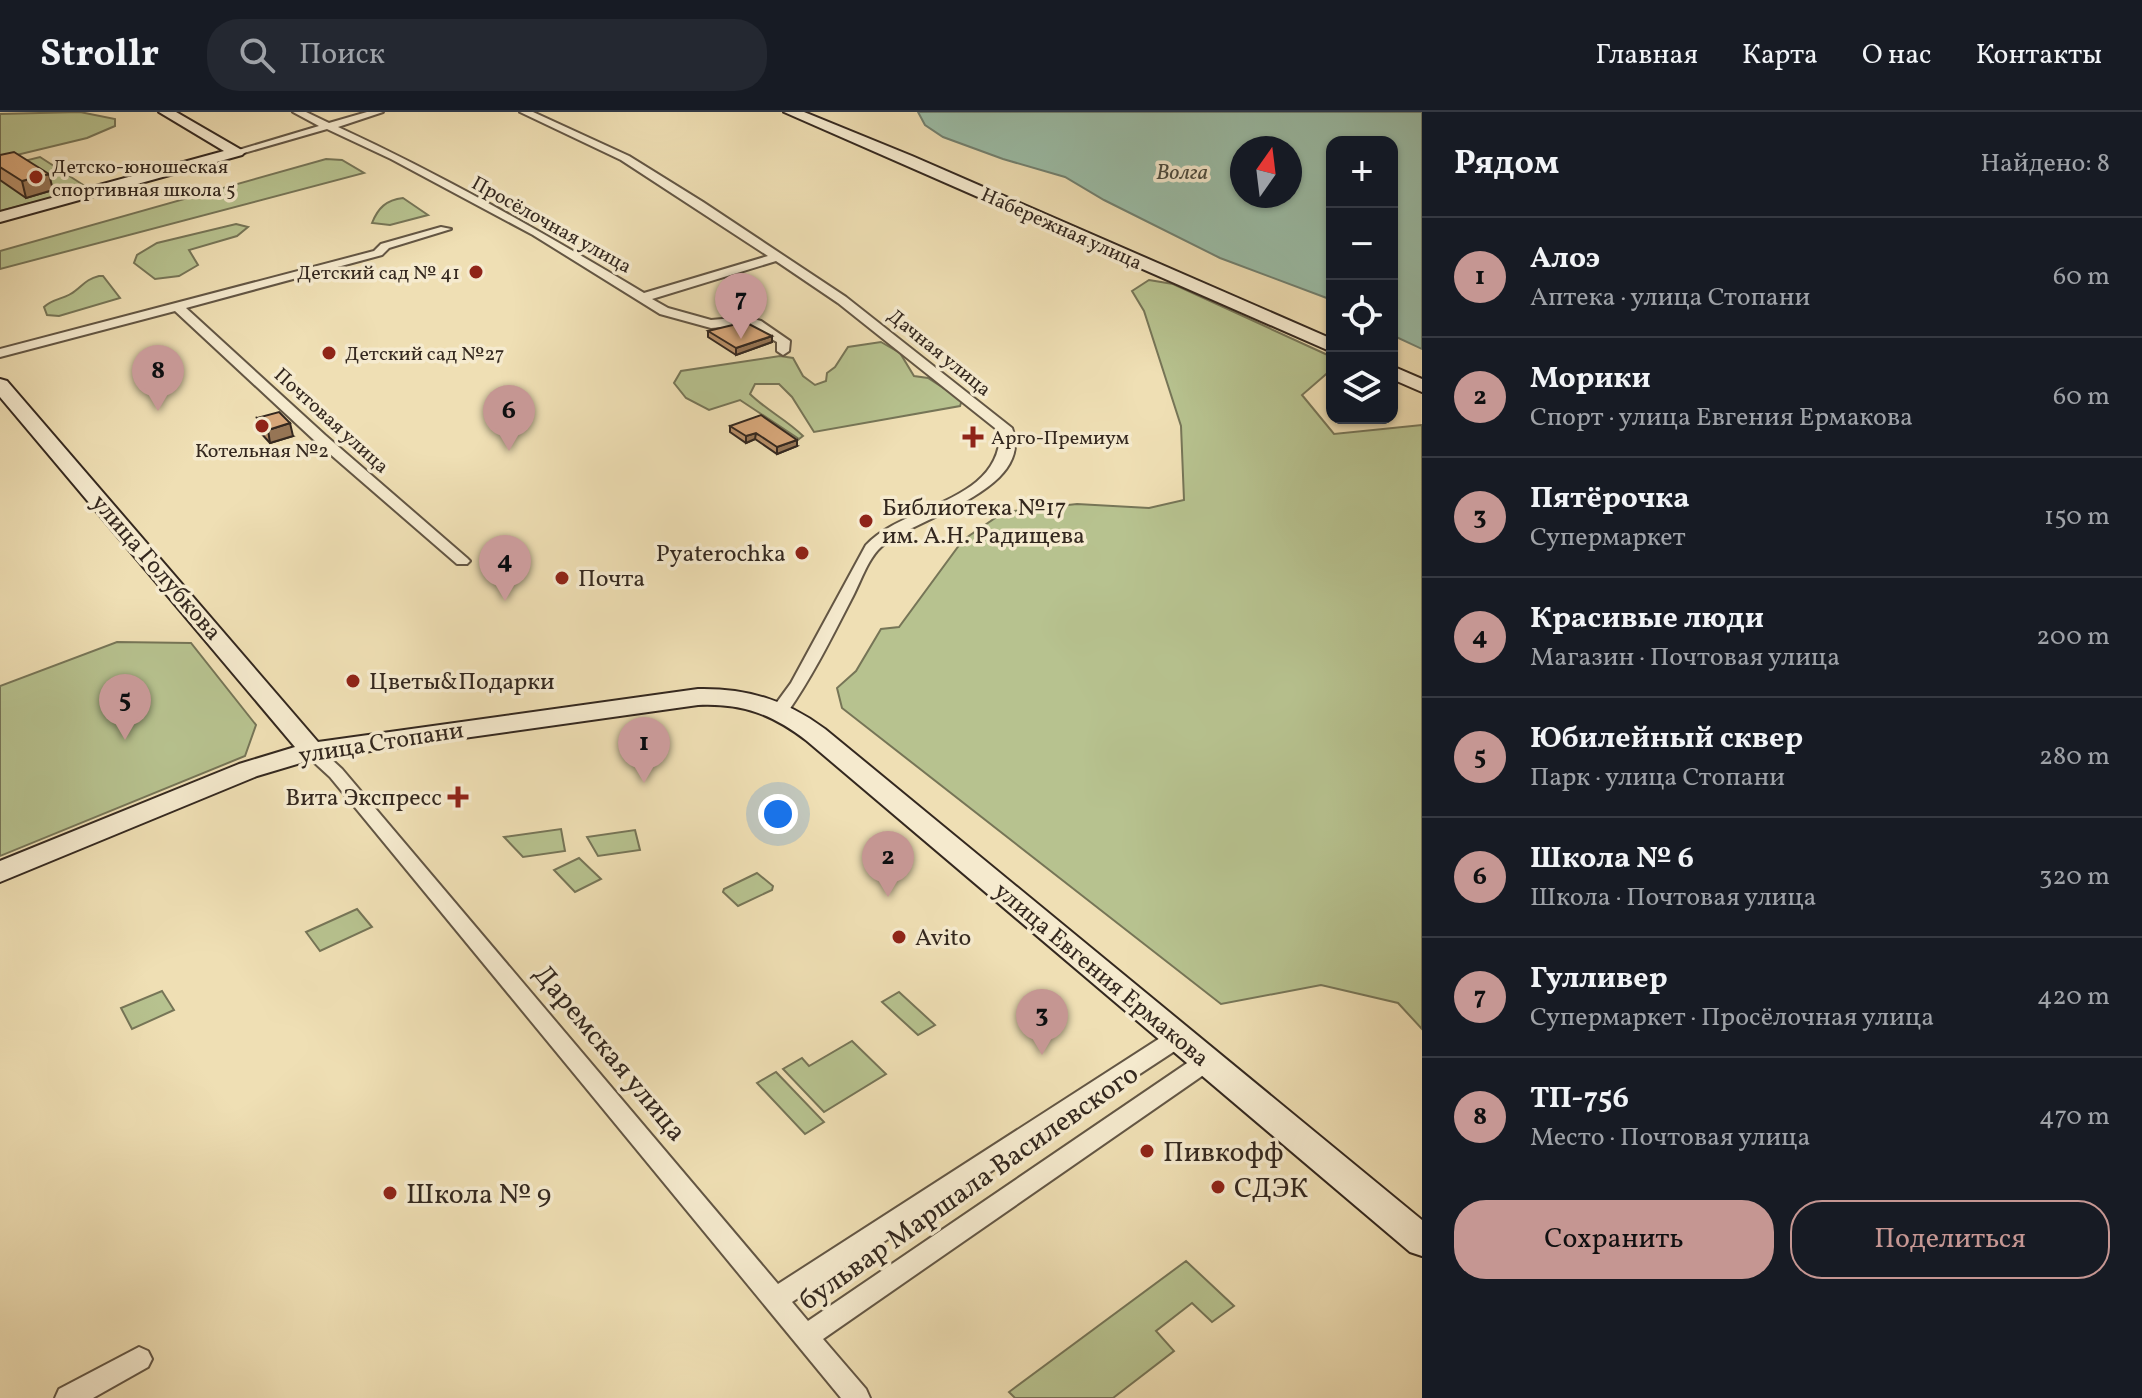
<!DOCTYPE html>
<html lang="ru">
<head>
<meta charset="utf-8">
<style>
	:root { --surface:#171b24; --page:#242831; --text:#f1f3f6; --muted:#9ea1a6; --line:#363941; --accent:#c59692 }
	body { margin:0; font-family:Vollkorn,serif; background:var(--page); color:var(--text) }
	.controls { position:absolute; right:24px; top:24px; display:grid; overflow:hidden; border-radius:16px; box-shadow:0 2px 6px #0004 }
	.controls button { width:72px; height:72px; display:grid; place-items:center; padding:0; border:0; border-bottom:2px solid var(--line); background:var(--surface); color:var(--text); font:40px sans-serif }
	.compass { position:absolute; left:1230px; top:24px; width:72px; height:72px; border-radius:50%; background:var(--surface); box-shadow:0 2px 6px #0004; rotate:14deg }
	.you { position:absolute; left:778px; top:702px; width:28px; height:28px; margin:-20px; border:6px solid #fff; border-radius:50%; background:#1a73e8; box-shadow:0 0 0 12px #1a73e833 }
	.badge { display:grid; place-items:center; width:52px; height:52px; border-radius:50%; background:var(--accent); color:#111; font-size:26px; font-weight:700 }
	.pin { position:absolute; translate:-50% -66px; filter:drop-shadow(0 2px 4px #0008) }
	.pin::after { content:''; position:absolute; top:42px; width:28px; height:24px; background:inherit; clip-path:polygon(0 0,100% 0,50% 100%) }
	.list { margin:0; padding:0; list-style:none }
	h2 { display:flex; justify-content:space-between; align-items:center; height:104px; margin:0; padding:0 32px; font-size:34px }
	h2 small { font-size:26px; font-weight:400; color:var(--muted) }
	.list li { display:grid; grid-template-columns:52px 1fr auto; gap:24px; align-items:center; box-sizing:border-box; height:120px; padding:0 32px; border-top:2px solid var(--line) }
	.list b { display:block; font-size:30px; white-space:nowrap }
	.list p { margin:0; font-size:26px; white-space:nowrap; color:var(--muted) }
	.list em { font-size:26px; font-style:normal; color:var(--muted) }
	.actions { display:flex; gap:16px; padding:24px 32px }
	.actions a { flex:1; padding:18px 0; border:2px solid var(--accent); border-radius:32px; text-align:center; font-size:28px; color:var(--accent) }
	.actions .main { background:var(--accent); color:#111 }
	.icon { flex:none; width:44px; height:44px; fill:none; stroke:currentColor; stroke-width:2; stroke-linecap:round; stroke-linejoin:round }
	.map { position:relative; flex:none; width:1422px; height:1286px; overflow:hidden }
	header { display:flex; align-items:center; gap:48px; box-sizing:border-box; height:112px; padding:0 40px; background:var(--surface); border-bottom:2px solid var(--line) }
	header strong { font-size:38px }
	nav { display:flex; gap:44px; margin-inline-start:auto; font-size:28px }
	.search { width:560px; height:72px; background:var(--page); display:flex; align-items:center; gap:20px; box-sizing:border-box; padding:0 28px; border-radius:32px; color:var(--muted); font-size:30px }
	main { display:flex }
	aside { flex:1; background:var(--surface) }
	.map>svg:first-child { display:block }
	.green { fill:#b7c28f; stroke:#767557; stroke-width:2 }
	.water { fill:#9bbda7; stroke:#728171; stroke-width:2; fill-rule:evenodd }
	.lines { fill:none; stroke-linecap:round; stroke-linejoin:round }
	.street-casing { stroke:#635644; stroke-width:4 }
	.secondary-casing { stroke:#34281f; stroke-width:4 }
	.street { fill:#f5eace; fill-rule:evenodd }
	.secondary { fill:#f5eace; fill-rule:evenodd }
	.wall { fill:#b99069; stroke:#34281f; stroke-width:2 }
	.shaded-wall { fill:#967555; stroke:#34281f; stroke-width:2 }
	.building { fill:#d7a77a; stroke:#34281f; stroke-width:2 }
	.poi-dot { fill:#8f2418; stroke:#f5eace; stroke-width:3 }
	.labels { text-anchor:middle; stroke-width:7; stroke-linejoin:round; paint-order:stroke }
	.far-poi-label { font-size:20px; fill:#34281f; stroke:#f5eace; text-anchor:start }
	.far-street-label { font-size:20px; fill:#34281f; stroke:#f5eace }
	.far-water-label { font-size:22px; font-style:italic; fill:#4e4d41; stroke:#f5eace }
	.poi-label { font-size:24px; fill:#34281f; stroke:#f5eace; text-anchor:start }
	.street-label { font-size:24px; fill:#34281f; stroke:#f5eace }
	.near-street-label { font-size:28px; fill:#34281f; stroke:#f5eace }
	.near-poi-label { font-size:28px; fill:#34281f; stroke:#f5eace; text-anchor:start }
</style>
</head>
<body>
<header>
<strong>Strollr</strong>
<div class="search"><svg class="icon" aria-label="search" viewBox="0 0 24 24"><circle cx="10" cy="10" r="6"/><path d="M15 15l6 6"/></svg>Поиск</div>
<nav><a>Главная</a><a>Карта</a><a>О нас</a><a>Контакты</a></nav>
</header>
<main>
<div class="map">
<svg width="1422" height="1286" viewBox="0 0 1422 1286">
	<rect width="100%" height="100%" fill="#efdfb4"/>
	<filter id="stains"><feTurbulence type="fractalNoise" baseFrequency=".0025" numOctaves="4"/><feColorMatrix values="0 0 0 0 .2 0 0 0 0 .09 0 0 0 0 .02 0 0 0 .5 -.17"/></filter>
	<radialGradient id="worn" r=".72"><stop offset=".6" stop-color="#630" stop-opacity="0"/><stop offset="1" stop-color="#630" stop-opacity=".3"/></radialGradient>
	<g class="green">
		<polygon points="80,0 115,7 115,14 87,26 0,47 0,2"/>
		<polygon points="40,45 88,76 0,99 0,55"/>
		<polygon points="326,47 342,48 364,61 0,157 0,139"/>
		<path d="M403,86L428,103L390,113L372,111C378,96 386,88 403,86Z"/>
		<polygon points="236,112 248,115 237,124 189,138 198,153 179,164 155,167 134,151 137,143 157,131"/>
		<path d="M99,164H103L120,186L59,204L47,203L44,195C53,186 66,187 75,179C84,172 87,167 99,164Z"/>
		<polygon points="1149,168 1173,172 1332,245 1332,257 1302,283 1334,322 1422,313 1422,917 1398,891 1321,873 1221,892 842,596 837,576 856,559 881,517 899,515 963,428 1004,400 1077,392 1149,396 1184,388 1181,314 1144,199 1132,179"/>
		<path d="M881,230L900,241L914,264L928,266L962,288L960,294L814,320L792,285L779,272H755L750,282C766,298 787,308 803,324L799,327L740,288L709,298L686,286L674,271L681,259L780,244L793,246L803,264L815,273L826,269L827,261L835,255L848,235Z"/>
		<polygon points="117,530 191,531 256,613 245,644 0,744 0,574"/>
		<polygon points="561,717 565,739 523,745 504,725"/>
		<polygon points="635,718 640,738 598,744 587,725"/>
		<polygon points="579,746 601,767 575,780 554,758"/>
		<polygon points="757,761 773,774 772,778 738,794 723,780 724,777"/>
		<polygon points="357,797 372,815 320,839 306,820"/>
		<polygon points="162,879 174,898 132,917 121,896"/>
		<polygon points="899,880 935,913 918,923 882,890"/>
		<polygon points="852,929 886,962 824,1000 783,957 802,946 809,954"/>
		<polygon points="776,960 824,1010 805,1022 757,971"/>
		<polygon points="1186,1149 1234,1194 1212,1210 1192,1191 1156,1219 1174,1239 1113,1286 1015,1286 1009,1280"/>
	</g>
	<path class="water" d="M918,0H1422V237L1392,223V30H1332V188L1220,146L1104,88L1065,65L1003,47L943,25L925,13ZM1242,36H1290V84H1242Z"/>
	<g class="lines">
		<g class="street-casing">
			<g id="street">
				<path d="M293,0H306L329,11L367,0H383L338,15C444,64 544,121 644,181L768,144L621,48L520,0H533L629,44L703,90L846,185L1012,316C1036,379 913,406 881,435C867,448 860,472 851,488C831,527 812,565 787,601H775L772,597L791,571L866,433C904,392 1001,391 1000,320L838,191L776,149L652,187L668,196L711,208L746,205L761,209L790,229L789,239L783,243L777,239V230L746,213L711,216L660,202L533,123L391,47L327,17L237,43L232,40L319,14Z"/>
				<polygon points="441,115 451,117 389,136 382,143 186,196 325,323 467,446 470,449 467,452 457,452 315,329 175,199 0,245 0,237 374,139 381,132"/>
				<polygon points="312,633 318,635 342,657 778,1172 1171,919 1179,917 1187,919 1190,925 1187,931 792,1190 808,1209 1199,943 1207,940 1215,943 1218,949 1215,955 823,1227 866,1277 870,1286 841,1286 330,665 306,643 303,639"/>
				<polygon points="139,1235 148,1239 152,1247 148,1255 93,1286 55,1286 59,1277"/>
			</g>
		</g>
		<g class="secondary-casing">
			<g id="secondary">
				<polygon points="159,0 176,0 245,40 242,43 0,110 0,100 224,39"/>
				<polygon points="784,0 804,0 912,44 1332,227 1332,240"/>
				<polygon points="1392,254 1422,267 1422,280 1392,267"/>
				<path d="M0,267L7,269L318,630L698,577C747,576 785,588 825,617L1422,1108V1144L1410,1140L807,629C772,602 742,591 698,593L314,647L257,664L0,770V749L239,652L295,635L0,285Z"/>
			</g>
		</g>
		<use href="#street" class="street"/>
		<use href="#secondary" class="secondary"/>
	</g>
	<g class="wall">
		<polygon points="0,43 53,78 26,86 0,68"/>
		<polygon points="708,219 772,224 772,230 736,243 708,225"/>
		<polygon points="257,306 293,324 270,331 259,319"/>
		<polygon points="730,314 797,334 777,342 755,327 746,331 730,320"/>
	</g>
	<g class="shaded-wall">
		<polygon points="49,62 53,78 26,86 22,69"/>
		<polygon points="772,224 772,230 736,243 736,236"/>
		<polygon points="290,311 293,324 270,331 268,318"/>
		<polygon points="756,321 755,327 746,331 746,324"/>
		<polygon points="797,328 797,334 777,342 777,335"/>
	</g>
	<g class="building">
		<polygon points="14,40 49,62 22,69 0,55 0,43"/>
		<polygon points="745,210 772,224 736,236 708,219"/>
		<polygon points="279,300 290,311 268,318 257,306"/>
		<polygon points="761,303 797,328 777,335 756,321 746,324 730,314"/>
	</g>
	<g class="poi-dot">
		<circle cx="36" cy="65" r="8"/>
		<circle cx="476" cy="160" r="8"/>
		<circle cx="329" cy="241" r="8"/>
		<circle cx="262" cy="314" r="8"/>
		<path d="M969 313h8v8h8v8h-8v8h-8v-8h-8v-8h8z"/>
		<circle cx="866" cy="409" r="8"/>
		<circle cx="802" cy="441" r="8"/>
		<circle cx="562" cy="466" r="8"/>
		<circle cx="353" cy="569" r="8"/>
		<path d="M454 673h8v8h8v8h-8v8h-8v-8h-8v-8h8z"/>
		<circle cx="899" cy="825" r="8"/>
		<circle cx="1147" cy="1039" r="8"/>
		<circle cx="1218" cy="1075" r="8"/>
		<circle cx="390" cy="1081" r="8"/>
	</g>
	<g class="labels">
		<g class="far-poi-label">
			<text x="52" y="61">Детско-юношеская<tspan x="52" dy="23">спортивная школа 5</tspan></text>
			<text x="460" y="167" text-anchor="end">Детский сад № 41</text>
			<text x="345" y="248">Детский сад №27</text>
			<text x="991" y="332">Арго-Премиум</text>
			<text x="262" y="345" text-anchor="middle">Котельная №2</text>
		</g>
		<g class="far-street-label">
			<text transform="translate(552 112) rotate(29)" y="7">Просёлочная улица</text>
			<text transform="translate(1062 116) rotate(24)" y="7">Набережная улица</text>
			<text transform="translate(940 240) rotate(39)" y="7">Дачная улица</text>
			<text transform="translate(332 308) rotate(42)" y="7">Почтовая улица</text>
		</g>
		<g class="far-water-label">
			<text x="1182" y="67">Волга</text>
		</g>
		<g class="poi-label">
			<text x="882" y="403">Библиотека №17<tspan x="882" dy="28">им. А.Н. Радищева</tspan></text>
			<text x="786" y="449" text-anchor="end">Pyaterochka</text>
			<text x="578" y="474">Почта</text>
			<text x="369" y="577">Цветы&amp;Подарки</text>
			<text x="442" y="693" text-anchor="end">Вита Экспресс</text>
			<text x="915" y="833">Avito</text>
		</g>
		<g class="street-label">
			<text transform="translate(157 455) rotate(49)" y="8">улица Голубкова</text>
			<text transform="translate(381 630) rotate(-9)" y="8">улица Стопани</text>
			<text transform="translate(1102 862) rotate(40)" y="8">улица Евгения Ермакова</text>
		</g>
		<g class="near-street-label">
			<text transform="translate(611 940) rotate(50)" y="10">Даремская улица</text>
			<text transform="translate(968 1074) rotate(-35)" y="10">бульвар Маршала Василевского</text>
		</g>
		<g class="near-poi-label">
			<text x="1163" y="1049">Пивкофф</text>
			<text x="1234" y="1085">СДЭК</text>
			<text x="406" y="1091">Школа № 9</text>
		</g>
	</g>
	<rect width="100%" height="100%" filter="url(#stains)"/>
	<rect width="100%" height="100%" fill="url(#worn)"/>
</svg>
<div class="controls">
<button>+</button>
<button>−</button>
<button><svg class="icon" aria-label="locate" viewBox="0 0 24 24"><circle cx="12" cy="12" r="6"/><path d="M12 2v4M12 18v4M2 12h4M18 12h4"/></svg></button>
<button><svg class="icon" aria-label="layers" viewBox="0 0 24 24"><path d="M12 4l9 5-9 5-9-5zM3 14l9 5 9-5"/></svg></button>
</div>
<svg class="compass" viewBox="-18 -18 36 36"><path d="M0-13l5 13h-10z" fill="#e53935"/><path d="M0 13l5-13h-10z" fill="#9ea1a6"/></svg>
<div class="you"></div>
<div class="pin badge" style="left:644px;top:671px">1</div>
<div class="pin badge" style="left:888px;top:785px">2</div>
<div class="pin badge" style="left:1042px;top:943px">3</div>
<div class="pin badge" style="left:505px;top:489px">4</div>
<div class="pin badge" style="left:125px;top:628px">5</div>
<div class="pin badge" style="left:509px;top:339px">6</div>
<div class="pin badge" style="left:741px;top:227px">7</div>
<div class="pin badge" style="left:158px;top:299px">8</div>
</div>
<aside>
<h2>Рядом<small>Найдено: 8</small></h2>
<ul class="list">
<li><span class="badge">1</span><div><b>Алоэ</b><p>Аптека · улица Стопани</p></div><em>60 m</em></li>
<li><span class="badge">2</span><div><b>Морики</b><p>Спорт · улица Евгения Ермакова</p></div><em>60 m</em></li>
<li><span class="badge">3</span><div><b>Пятёрочка</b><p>Супермаркет</p></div><em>150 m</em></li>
<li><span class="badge">4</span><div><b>Красивые люди</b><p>Магазин · Почтовая улица</p></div><em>200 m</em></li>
<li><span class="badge">5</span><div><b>Юбилейный сквер</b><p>Парк · улица Стопани</p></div><em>280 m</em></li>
<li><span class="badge">6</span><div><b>Школа № 6</b><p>Школа · Почтовая улица</p></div><em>320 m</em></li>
<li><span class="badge">7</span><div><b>Гулливер</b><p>Супермаркет · Просёлочная улица</p></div><em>420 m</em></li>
<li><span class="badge">8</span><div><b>ТП-756</b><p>Место · Почтовая улица</p></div><em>470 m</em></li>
</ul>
<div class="actions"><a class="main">Сохранить</a><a>Поделиться</a></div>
</aside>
</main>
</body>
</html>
